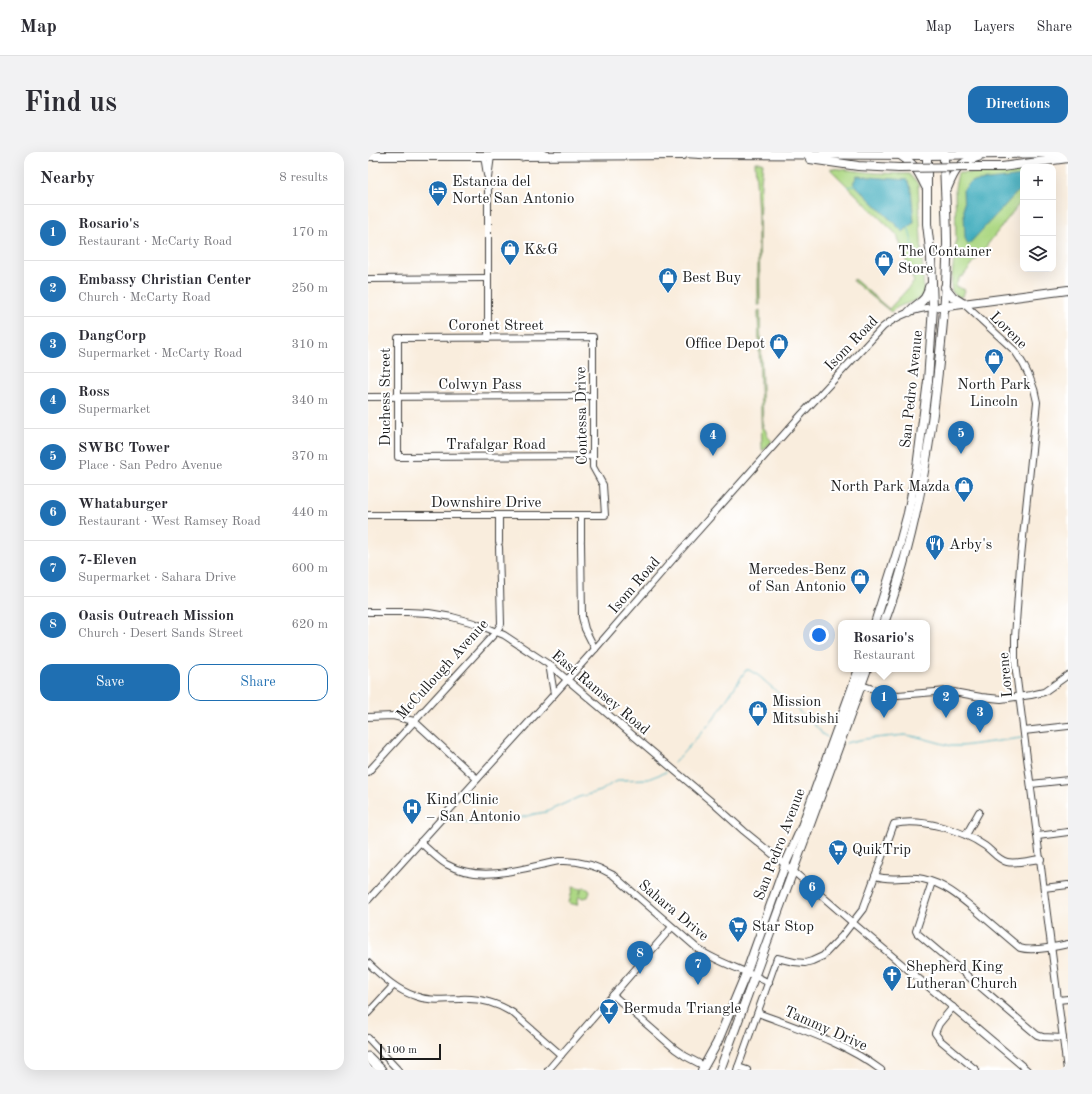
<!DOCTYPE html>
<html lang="en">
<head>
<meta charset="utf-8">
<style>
	:root { --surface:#fff; --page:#f2f2f3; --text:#2b2b33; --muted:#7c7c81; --line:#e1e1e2; --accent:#1f6fb2 }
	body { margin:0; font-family:"Old Standard TT",serif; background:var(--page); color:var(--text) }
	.controls { position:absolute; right:12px; top:12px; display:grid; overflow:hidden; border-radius:8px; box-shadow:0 4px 16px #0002 }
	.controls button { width:36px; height:36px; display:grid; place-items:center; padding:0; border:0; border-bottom:1px solid var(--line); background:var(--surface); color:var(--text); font:20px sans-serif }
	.scale { position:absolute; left:12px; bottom:10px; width:61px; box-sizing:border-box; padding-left:4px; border:2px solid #1c1c1c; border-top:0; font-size:11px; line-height:14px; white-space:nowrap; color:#1c1c1c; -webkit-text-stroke:3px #fff; paint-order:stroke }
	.you { position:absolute; left:451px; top:483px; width:14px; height:14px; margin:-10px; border:3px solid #fff; border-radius:50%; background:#1a73e8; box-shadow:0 0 0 6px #1a73e833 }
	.badge { display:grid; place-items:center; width:26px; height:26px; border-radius:50%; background:var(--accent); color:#fff; font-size:13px; font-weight:700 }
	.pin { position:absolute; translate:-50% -33px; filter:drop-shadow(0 1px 2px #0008) }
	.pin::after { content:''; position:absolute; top:21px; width:14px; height:12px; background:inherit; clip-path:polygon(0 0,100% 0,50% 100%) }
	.popup { position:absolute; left:470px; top:468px; width:92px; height:52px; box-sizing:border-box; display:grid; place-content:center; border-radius:8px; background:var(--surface); filter:drop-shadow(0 1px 3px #0005); font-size:13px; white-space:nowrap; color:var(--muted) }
	.popup b { font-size:15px; color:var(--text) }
	.popup::after { content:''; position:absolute; left:50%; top:100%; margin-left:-8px; border:8px solid transparent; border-top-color:var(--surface) }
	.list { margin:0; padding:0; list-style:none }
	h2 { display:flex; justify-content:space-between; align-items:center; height:52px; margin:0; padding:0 16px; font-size:17px }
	h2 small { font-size:13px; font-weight:400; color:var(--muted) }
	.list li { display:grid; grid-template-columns:26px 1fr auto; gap:12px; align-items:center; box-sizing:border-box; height:56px; padding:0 16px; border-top:1px solid var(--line) }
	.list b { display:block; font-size:15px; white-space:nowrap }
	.list p { margin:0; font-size:13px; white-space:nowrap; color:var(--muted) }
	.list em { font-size:13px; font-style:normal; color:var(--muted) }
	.actions { display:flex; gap:8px; padding:12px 16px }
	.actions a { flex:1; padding:9px 0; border:1px solid var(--accent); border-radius:12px; text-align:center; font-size:14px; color:var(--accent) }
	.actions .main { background:var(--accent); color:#fff }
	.icon { flex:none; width:22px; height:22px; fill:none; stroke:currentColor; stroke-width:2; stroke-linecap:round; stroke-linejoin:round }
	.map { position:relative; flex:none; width:700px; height:918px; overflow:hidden; border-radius:12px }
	header { display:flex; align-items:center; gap:24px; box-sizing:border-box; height:56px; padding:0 20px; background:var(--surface); border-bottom:1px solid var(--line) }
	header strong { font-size:19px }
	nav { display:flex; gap:22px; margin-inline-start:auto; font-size:14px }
	.intro { display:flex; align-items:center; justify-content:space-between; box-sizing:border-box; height:96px; padding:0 24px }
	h1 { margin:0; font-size:28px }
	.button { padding:10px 18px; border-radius:12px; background:var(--accent); color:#fff; font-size:14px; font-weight:700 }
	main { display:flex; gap:24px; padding:0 24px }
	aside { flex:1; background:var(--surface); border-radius:12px; box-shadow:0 4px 16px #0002 }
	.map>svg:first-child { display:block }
	.green { fill:#add884; stroke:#647a50 }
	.water { fill:#3dabbc; stroke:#2c646c }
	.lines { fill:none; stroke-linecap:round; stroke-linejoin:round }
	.stream { stroke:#3dabbc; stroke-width:1 }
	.minor-casing { stroke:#3d3b39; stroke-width:8 }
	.major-casing { stroke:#3d3b39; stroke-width:10 }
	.highway-casing { stroke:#3d3b39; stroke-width:11 }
	.minor { stroke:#fff; stroke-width:6 }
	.major { stroke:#fff; stroke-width:8 }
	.highway { stroke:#fff; stroke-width:9 }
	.major-bridge-casing { stroke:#3d3b39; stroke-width:10; stroke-linecap:butt }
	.major-bridge { stroke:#fff; stroke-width:8 }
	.labels { text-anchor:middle; stroke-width:4; stroke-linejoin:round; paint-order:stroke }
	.poi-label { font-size:15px; fill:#1c1c1c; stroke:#fff; text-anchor:start }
	.street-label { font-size:15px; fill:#1c1c1c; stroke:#fff }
</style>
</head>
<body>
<header>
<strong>Map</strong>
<nav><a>Map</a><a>Layers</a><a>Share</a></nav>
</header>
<div class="intro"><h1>Find us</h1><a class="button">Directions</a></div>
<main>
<aside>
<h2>Nearby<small>8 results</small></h2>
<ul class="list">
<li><span class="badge">1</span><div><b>Rosario's</b><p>Restaurant · McCarty Road</p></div><em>170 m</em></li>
<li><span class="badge">2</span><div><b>Embassy Christian Center</b><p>Church · McCarty Road</p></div><em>250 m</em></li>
<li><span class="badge">3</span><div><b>DangCorp</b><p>Supermarket · McCarty Road</p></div><em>310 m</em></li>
<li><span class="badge">4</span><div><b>Ross</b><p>Supermarket</p></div><em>340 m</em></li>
<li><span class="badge">5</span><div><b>SWBC Tower</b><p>Place · San Pedro Avenue</p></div><em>370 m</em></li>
<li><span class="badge">6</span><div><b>Whataburger</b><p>Restaurant · West Ramsey Road</p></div><em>440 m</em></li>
<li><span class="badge">7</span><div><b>7-Eleven</b><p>Supermarket · Sahara Drive</p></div><em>600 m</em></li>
<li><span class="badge">8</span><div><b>Oasis Outreach Mission</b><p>Church · Desert Sands Street</p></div><em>620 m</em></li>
</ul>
<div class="actions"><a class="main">Save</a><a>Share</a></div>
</aside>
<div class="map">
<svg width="700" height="918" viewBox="0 0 700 918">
	<rect width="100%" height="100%" fill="#fff"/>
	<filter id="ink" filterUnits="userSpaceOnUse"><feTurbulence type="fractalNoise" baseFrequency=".025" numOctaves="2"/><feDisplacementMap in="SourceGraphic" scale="8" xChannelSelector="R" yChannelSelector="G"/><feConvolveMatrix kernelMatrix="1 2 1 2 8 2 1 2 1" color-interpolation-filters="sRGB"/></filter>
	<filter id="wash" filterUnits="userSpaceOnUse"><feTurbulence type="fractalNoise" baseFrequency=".012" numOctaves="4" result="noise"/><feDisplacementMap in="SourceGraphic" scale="16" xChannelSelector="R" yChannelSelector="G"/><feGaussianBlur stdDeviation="0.9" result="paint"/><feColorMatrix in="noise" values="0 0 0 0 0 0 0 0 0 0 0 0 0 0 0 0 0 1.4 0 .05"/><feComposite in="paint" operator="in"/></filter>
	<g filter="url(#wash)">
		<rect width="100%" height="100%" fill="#f9eddd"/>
		<g class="green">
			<path d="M387,10H393L395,11C389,58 392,106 392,153H390V63Z"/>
			<path d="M463,16L508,21L541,22L550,32L556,142C547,152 532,151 523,160L485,129L486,127L521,157L546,130L529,83L463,18Z"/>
			<polygon points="655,18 655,47 595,124 592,125 587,134 597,138 595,144 591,145 584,140 583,134 588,87 587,36 590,21 629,21"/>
			<polygon points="392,158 395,276 397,277 400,285 404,289 395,299 394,297 390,159"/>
			<polygon points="205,735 213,737 212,742 213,737 216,735 221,738 222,740 220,745 215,746 211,744 209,753 201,751"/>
		</g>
		<g class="water">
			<polygon points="489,24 539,28 543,37 546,70 535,80 485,31"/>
			<polygon points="655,24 655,34 600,93 597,86 595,38 603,30"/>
		</g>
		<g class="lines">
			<g class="stream">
				<polyline points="480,35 487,33"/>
				<polyline points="535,99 545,94 540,74"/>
				<polyline points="478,591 496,587 537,583 550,585 583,594 594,594 653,586"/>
				<polyline points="306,611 345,568 378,518 381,518 391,524 451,577 454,582 459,585"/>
				<polyline points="86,661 95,669 106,672 118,671 130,668 145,668 166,662 178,660 211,645 233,639 243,632 252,628 280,627 298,620"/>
			</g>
		</g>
	</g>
	<g filter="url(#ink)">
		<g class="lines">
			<g class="minor-casing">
				<g id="minor">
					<polyline points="116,4 119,23"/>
					<polyline points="0,127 120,126"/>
					<path d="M596,152L647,199C658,215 666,231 669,250L652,414L647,485V512L699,918"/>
					<polyline points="120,186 120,26 123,4"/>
					<polyline points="0,245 225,244"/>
					<polyline points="0,363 237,363 235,333 225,315 225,185 30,186 30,305 225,304"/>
					<polyline points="131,363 131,390"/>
					<polyline points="213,363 213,388"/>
					<polyline points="213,391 214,465 217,477 227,497"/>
					<polyline points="0,460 39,460 61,461 84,465 106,471 136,483 183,514 345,651 376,679 425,719 485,771 659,918"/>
					<polyline points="181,512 186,542"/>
					<polyline points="490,532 514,540 530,543 580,539 613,545 633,547 663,543 676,540 700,523"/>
					<polyline points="0,565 25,564 46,569 109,627"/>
					<polyline points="656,579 700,574"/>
					<polyline points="0,620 128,480 133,472 131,395"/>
					<polyline points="663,632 700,628"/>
					<polyline points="598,683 611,660"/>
					<polyline points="670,684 700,680"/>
					<path d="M52,690C60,697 69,706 78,712C113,732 155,716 191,709C211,708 228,713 245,723L330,797C352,812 378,818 401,831"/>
					<path d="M507,724C525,730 538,723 555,727C578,732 595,748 612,762C626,774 639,785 652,796C665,800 687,795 700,792"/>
					<polyline points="564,730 548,779 549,781 669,883 675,885 695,886"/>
					<polyline points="676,736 700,733"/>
					<path d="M0,748L227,497L313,398L434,262L515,175C530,163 546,157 565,155"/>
					<path d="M0,811C14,824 28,838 47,844C62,850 77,847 92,847C111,846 129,851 145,861L193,903"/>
					<polyline points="245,843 307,897 317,904 336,914"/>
					<polyline points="690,848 700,847"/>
					<polyline points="585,855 571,872 567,881 572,888 608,918"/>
					<polyline points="0,861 25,834"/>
					<path d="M390,861C432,877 477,891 513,918"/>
					<polyline points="0,886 30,918"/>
					<polyline points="370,915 379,918"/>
					<polyline points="180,918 304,775"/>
					<path d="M369,918L409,806L426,810L437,811L444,809L455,804L474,784L495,757L526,672C554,666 594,678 617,694C624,699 630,708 639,710C649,712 662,708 673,707"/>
				</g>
			</g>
			<g class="major-casing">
				<g id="major">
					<polyline points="335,2 559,3 700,1"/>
					<path d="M532,3C548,14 549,17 558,35"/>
					<polyline points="0,4 153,4 315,3"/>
					<polyline points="442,7 490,14 531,16"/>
					<polyline points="602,15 634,15 700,6"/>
					<path d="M578,39C586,20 589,11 610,5"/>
					<polyline points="577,135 585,145 596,152"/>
					<polyline points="572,155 700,138"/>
					<path d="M541,160C551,149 558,151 561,135"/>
					<polyline points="507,471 530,398 540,361 549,315 560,229 565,155 563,106 559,72 559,0"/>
					<path d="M516,471C546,391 561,305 570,220C574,183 578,146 579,109C580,73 576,36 576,0"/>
					<polyline points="334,918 349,891 379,819 417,713 433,677 491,517"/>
					<polyline points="352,918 499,517"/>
				</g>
			</g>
			<g class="highway-casing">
				<g id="highway">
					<polyline points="308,0 340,2"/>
					<polyline points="153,4 173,0"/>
					<polyline points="0,905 13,918"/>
				</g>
			</g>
			<use href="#minor" class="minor"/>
			<use href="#major" class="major"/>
			<use href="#highway" class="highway"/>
			<g class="major-bridge-casing">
				<polyline id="major-bridge" points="531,16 602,15"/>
			</g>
			<use href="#major-bridge" class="major-bridge"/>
		</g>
	</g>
	<defs>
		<g id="hotel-pin" transform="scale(1)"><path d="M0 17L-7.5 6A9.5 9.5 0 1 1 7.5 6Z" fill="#1f6fb2" stroke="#fff"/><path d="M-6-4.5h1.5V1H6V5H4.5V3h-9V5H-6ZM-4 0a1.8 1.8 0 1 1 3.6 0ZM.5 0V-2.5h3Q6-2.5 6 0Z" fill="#fff"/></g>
		<g id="shop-pin" transform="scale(1)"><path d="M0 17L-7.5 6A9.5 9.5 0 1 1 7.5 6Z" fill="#1f6fb2" stroke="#fff"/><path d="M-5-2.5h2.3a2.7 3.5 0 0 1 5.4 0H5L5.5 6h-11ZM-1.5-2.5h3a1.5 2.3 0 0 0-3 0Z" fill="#fff"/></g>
		<g id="restaurant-pin" transform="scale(1)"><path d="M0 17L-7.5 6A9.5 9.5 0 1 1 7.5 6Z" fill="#1f6fb2" stroke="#fff"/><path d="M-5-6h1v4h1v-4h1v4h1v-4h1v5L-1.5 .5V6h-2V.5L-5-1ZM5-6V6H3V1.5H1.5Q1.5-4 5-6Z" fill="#fff"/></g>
		<g id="hospital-pin" transform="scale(1)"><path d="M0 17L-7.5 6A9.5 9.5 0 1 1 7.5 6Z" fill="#1f6fb2" stroke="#fff"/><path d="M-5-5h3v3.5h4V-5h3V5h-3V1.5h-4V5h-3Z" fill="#fff"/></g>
		<g id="supermarket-pin" transform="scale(1)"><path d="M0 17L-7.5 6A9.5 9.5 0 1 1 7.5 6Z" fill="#1f6fb2" stroke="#fff"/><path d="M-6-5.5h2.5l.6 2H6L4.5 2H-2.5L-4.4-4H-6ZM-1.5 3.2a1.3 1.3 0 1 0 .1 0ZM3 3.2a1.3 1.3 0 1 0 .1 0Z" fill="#fff"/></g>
		<g id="church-pin" transform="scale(1)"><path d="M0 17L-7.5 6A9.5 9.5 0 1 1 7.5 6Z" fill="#1f6fb2" stroke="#fff"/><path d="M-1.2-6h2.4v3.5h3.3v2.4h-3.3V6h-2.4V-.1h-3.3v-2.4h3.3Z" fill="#fff"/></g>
		<g id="bar-pin" transform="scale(1)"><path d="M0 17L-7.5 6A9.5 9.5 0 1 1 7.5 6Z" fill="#1f6fb2" stroke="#fff"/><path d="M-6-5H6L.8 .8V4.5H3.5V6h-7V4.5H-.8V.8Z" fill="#fff"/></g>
	</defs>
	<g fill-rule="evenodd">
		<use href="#hotel-pin" x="70" y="38"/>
		<use href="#shop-pin" x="142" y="97"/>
		<use href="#shop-pin" x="516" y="108"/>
		<use href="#shop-pin" x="300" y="125"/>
		<use href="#shop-pin" x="411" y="191"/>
		<use href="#shop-pin" x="626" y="206"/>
		<use href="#shop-pin" x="596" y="334"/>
		<use href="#restaurant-pin" x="567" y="392"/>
		<use href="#shop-pin" x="492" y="426"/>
		<use href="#shop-pin" x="390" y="558"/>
		<use href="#hospital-pin" x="44" y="656"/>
		<use href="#supermarket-pin" x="470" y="697"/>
		<use href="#supermarket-pin" x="370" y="774"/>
		<use href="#church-pin" x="524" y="823"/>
		<use href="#bar-pin" x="241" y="856"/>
	</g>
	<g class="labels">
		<g class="poi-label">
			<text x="84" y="34">Estancia del<tspan x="84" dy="17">Norte San Antonio</tspan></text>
			<text x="156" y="102">K&amp;G</text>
			<text x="530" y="104">The Container<tspan x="530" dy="17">Store</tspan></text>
			<text x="314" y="130">Best Buy</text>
			<text x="397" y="196" text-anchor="end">Office Depot</text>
			<text x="626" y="237" text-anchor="middle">North Park<tspan x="626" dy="17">Lincoln</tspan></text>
			<text x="582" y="339" text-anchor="end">North Park Mazda</text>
			<text x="581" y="397">Arby's</text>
			<text x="478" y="422" text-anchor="end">Mercedes-Benz<tspan x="478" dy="17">of San Antonio</tspan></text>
			<text x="404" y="554">Mission<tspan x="404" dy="17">Mitsubishi</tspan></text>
			<text x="58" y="652">Kind Clinic<tspan x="58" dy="17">– San Antonio</tspan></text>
			<text x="484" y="702">QuikTrip</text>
			<text x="384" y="779">Star Stop</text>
			<text x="538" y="819">Shepherd King<tspan x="538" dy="17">Lutheran Church</tspan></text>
			<text x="255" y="861">Bermuda Triangle</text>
		</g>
		<g class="street-label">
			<text x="128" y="178">Coronet Street</text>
			<text transform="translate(641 178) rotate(45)" y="5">Lorene</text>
			<text transform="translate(483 191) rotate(-46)" y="5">Isom Road</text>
			<text x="112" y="237">Colwyn Pass</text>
			<text transform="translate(543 237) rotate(-84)" y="5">San Pedro Avenue</text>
			<text transform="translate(17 245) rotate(-90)" y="5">Duchess Street</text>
			<text transform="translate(213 264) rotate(-91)" y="5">Contessa Drive</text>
			<text x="128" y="297">Trafalgar Road</text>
			<text x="118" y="355">Downshire Drive</text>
			<text transform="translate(266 433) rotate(-49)" y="5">Isom Road</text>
			<text transform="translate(74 517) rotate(-48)" y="5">McCullough Avenue</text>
			<text transform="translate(637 523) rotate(-95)" y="5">Lorene</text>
			<text transform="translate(233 540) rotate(40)" y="5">East Ramsey Road</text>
			<text transform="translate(411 692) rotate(-69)" y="5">San Pedro Avenue</text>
			<text transform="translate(306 758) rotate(40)" y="5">Sahara Drive</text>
			<text transform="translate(458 876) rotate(24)" y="5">Tammy Drive</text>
		</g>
	</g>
</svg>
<div class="controls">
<button>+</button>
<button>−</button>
<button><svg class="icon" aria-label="layers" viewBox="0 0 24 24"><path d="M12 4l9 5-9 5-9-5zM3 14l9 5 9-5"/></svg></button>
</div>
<div class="scale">100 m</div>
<div class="you"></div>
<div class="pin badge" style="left:516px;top:566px">1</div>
<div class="popup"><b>Rosario's</b>Restaurant</div>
<div class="pin badge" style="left:578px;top:566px">2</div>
<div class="pin badge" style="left:612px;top:581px">3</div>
<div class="pin badge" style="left:345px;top:304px">4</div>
<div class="pin badge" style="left:593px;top:302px">5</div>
<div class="pin badge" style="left:444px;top:756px">6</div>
<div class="pin badge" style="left:330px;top:833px">7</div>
<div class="pin badge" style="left:272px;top:822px">8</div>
</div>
</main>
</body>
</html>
